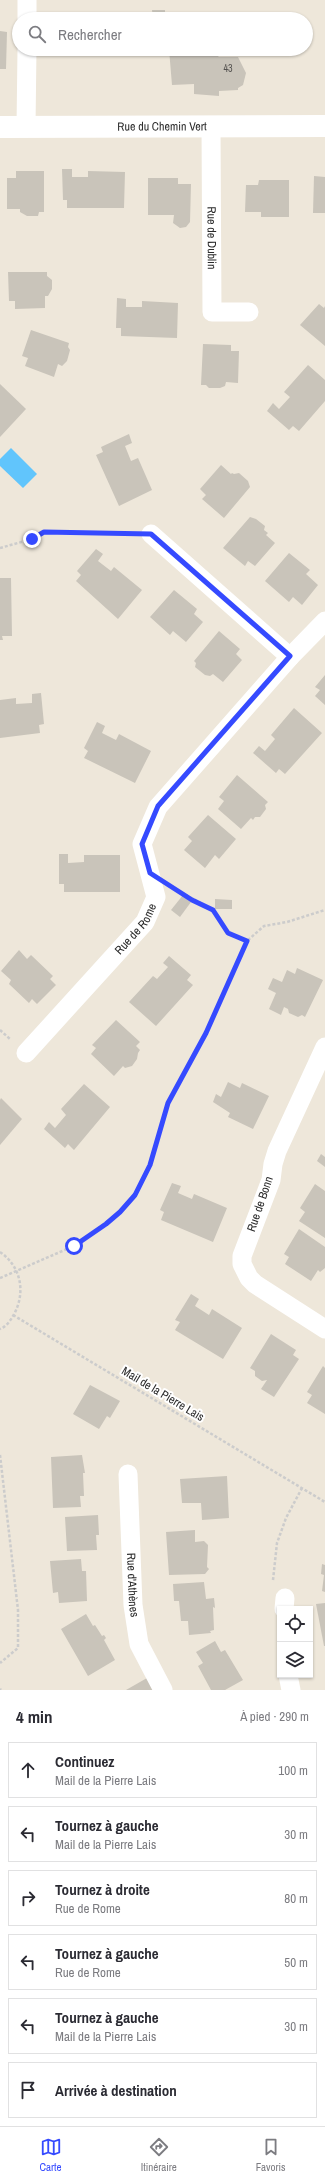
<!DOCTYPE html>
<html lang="fr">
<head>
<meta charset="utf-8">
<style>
	:root { --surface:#fff; --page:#f2f2f3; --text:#2b2b33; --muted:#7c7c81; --line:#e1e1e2; --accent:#354aff }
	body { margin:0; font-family:"Archivo Narrow",sans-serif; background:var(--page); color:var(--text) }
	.controls { position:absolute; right:12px; bottom:12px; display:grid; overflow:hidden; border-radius:0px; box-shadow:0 1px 3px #0004 }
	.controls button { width:36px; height:36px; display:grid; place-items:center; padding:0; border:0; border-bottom:1px solid var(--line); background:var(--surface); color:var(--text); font:20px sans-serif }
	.stop { position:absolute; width:12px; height:12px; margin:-9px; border:3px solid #354aff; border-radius:50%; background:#fff }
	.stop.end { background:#354aff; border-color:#fff; box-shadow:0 1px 4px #0008 }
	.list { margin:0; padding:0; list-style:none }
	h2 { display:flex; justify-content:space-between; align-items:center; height:52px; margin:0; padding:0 16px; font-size:17px }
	h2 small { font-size:13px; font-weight:400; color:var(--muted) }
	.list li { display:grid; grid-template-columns:26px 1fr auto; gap:12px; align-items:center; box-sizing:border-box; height:56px; margin:0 8px 8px; padding:0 8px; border:1px solid var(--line); border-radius:0px }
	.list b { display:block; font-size:15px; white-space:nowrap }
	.list p { margin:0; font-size:13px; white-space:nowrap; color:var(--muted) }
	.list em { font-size:13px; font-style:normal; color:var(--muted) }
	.icon { flex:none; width:22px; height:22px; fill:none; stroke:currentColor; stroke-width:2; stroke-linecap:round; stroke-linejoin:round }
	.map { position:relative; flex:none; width:325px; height:1690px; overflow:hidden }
	.search { position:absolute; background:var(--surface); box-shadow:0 1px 3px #0004; left:12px; right:12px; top:12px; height:44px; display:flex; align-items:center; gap:10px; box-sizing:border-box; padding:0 14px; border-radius:22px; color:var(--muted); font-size:15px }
	.sheet { height:436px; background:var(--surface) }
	nav { display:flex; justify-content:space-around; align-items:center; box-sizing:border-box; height:56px; border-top:1px solid var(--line); background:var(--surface); font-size:11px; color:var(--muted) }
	nav a { display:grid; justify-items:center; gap:2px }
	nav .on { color:var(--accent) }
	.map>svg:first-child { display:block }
	.water { fill:#61c5fc }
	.building { fill:#c9c4ba }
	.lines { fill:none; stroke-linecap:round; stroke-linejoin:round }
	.path { stroke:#ccc; stroke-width:2.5; stroke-dasharray:3 2; stroke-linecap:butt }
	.minor { stroke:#fff; stroke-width:19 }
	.tertiary { stroke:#fff; stroke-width:22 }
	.route { stroke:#354aff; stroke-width:5 }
	.labels { text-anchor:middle; stroke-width:4; stroke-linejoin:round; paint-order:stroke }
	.number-label { font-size:10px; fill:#52504e }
	.street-label { font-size:12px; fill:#2a2a2a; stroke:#fff }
</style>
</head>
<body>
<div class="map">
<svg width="325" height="1690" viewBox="0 0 325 1690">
	<rect width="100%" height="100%" fill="#eee7da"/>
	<polygon class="water" points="11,448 37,474 23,488 0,466 0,459"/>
	<g class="building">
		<polygon points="152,10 165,10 165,19 153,19"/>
		<polygon points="0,31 7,32 6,69 0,69"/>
		<polygon points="169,49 192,49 192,56 214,53 219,57 238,57 246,73 243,85 238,88 238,90 219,91 219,96 194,94 194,84 172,85"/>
		<polygon points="62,169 72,169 72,177 88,177 88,171 125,172 124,208 67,208 67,200 63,200"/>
		<polygon points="16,171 44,171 44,212 39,212 38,216 27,216 20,212 20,209 7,209 7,178 16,178"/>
		<polygon points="314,176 325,177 325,213 313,213"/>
		<polygon points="148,178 178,178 178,184 191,184 190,222 186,227 180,228 173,223 174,215 148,215"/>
		<polygon points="259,180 289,180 289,217 261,217 261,212 245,212 246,185 258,185"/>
		<polygon points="8,272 47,272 47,276 52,280 52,289 48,296 45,296 45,308 15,309 15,301 9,301"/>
		<polygon points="117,298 126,299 126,307 142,307 142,301 178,303 177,338 121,336 121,328 116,328"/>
		<polygon points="319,304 324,308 325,306 325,346 300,325"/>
		<polygon points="31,330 69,343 68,347 70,350 67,361 62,366 58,364 54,377 25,366 28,358 22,356"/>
		<polygon points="203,344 231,345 231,351 239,351 238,383 226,382 225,386 220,388 209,388 206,385 201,385"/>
		<polygon points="308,365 325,380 325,401 299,431 293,426 289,430 267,411 273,403 279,409 290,397 284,392"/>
		<polygon points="0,384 26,409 0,437"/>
		<polygon points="129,434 132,443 125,446 131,461 138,458 152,490 119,506 96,455 103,452 101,447"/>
		<polygon points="221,465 231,474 232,473 234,474 239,473 248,481 250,487 224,518 202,499 206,495 200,489"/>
		<polygon points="250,517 256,519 265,526 264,530 268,533 266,535 275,543 255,566 248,561 245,566 223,548"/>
		<polygon points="96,549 103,554 98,561 111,571 114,567 142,590 118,619 76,581 81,575 77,571"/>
		<polygon points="289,553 310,570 306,574 318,585 302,605 293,597 289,602 265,581"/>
		<polygon points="0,578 11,578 12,636 2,636 3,640 0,640"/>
		<polygon points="174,590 197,609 194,614 203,622 186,642 173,631 170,635 150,617"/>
		<polygon points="219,631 240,649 236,654 242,660 223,682 213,674 210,676 205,675 195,667 196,663 194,661"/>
		<polygon points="325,675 325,705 315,696 320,690 315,687"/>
		<polygon points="41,693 44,724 39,725 40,733 0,738 0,700 16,698 16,704 32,703 32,694"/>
		<polygon points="294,708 322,733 285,774 279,769 276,773 253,753 259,746 265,751 275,739 271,735"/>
		<polygon points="97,722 105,726 102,733 116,740 119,734 151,751 135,783 84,758 88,751 84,748"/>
		<polygon points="237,775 268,802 265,805 266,809 260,817 255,817 253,820 251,818 241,829 218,809 224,801 219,797"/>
		<polygon points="208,815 236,839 219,859 215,855 205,868 184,850 192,841 188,837"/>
		<polygon points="59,854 68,854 68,863 84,862 84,855 120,855 120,892 64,892 64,884 59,884"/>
		<polygon points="183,895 191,902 180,917 171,910"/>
		<polygon points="215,899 232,900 232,909 215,909"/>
		<polygon points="19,950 27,959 31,955 53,976 50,979 56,985 37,1004 32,999 29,1003 9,984 11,980 1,971"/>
		<polygon points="169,956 191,975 187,980 193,985 156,1026 129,1002 153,976 157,979 168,967 163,963"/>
		<polygon points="297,968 323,980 305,1017 302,1015 298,1017 289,1013 288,1009 284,1007 281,1015 269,1009 276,993 268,989 273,978 282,982 287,970 295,974"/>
		<polygon points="116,1020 140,1042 136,1046 140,1050 138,1053 137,1059 132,1066 125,1068 123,1066 114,1076 91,1054 96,1048 92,1045"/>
		<polygon points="228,1082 240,1088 242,1083 269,1096 253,1129 228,1117 230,1113 213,1102 216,1094 221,1097"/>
		<polygon points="84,1084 110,1107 74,1150 68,1144 65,1148 44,1129 49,1122 55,1128 66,1115 61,1109"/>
		<polygon points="1,1098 22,1119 0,1145 0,1100"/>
		<polygon points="321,1154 325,1157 325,1167 317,1161"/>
		<polygon points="172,1183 181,1186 178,1193 192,1199 194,1194 227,1208 213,1242 161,1220 164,1212 160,1210"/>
		<polygon points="315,1184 325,1191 325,1238 299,1221 305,1212 300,1208"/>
		<polygon points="299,1229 325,1247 325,1268 320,1272 318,1270 311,1281 285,1264 289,1257 284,1254"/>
		<polygon points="191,1294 199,1299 195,1306 209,1315 212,1309 242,1328 223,1359 175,1330 180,1322 175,1320"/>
		<polygon points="271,1334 296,1350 293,1355 299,1359 274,1397 261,1389 267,1380 262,1381 255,1376 255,1371 250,1368"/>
		<polygon points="323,1366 325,1368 325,1414 307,1403 312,1395 307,1392"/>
		<polygon points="90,1385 120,1401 110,1418 107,1416 99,1429 73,1414"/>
		<polygon points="82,1455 85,1473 83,1473 84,1496 80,1496 81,1507 53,1508 51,1457"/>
		<polygon points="227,1476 229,1518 202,1520 201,1503 182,1503 180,1479"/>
		<polygon points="98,1515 99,1535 96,1535 97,1550 67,1551 65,1517"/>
		<polygon points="195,1530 195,1542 204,1541 208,1545 207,1567 209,1569 205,1574 169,1575 166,1532"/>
		<polygon points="81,1559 82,1571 86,1571 87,1601 59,1603 58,1592 53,1593 50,1561"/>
		<polygon points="322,1564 325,1565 325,1592 322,1591 324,1575 321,1574"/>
		<polygon points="204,1582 206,1599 214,1598 215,1608 213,1607 214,1630 210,1631 211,1633 189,1635 188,1621 181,1621 179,1601 174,1601 173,1584"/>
		<polygon points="325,1603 325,1646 324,1646 316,1604"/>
		<polygon points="86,1614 93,1626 95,1625 102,1636 104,1635 106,1638 104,1640 115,1660 88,1676 61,1629"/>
		<polygon points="215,1641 221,1652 225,1650 243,1680 225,1690 211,1690 198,1666 203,1663 196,1652"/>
		<polygon points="147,1678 154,1690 126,1690"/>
	</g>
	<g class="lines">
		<g class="path">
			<polyline points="0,548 32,539 45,532 130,533"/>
			<polyline points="177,890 213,910 228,933 247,941"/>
			<polyline points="0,1030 10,1039"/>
			<path d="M0,1252C22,1267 26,1294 13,1316C10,1321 6,1327 0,1329"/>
			<polyline points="0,1278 74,1246 120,1212 135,1195 149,1165 168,1103 206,1033 247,941 264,926 287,922 325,910"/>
			<polyline points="13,1315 325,1502"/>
			<polyline points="0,1455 18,1610 18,1648 0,1663"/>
			<polyline points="273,1580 277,1543 286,1518 302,1488"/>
			<polyline points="0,1689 1,1690"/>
		</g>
		<g class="minor">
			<polyline points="27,19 27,0"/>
			<path id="s1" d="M211,126L212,312H249"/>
			<polyline points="26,127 27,49"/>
			<polyline points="151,534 290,657"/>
			<polyline points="325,1047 277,1151 273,1164 271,1180 242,1256 242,1264 249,1278 255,1284 325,1329"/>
			<path id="s2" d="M26,1053L145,922L156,897L142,844L158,807L290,657L325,621"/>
			<path id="s3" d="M128,1474L133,1605L139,1644L163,1690"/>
			<polyline points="284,1609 285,1598"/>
			<polyline points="288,1675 291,1690"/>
		</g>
		<path class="tertiary" id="s4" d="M0,127L325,126"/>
	</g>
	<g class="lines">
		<polyline class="route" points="32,539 44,532 151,534 290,656 158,806 142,844 150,873 192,900 213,910 228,933 247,941 206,1033 168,1103 150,1165 135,1195 120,1212 106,1224 74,1246"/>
	</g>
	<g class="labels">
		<g class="number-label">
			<text x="228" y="72">43</text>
		</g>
		<g class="street-label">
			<text dy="4" stroke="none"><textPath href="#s4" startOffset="162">Rue du Chemin Vert</textPath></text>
			<text dy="4" stroke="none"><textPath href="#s1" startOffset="112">Rue de Dublin</textPath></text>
			<text dy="4" stroke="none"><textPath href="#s2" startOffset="166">Rue de Rome</textPath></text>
			<text transform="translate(260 1204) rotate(-71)" y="4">Rue de Bonn</text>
			<text transform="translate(163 1394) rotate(31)" y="4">Mail de la Pierre Lais</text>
			<text dy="4" stroke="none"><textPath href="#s3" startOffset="111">Rue d'Athènes</textPath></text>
		</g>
	</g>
</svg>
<div class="controls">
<button><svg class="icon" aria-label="locate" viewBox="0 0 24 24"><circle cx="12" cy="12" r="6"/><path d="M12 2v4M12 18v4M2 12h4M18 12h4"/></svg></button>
<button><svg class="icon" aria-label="layers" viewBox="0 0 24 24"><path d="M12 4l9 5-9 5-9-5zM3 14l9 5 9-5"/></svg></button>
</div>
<div class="stop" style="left:74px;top:1246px"></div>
<div class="stop end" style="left:32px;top:539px"></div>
<div class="search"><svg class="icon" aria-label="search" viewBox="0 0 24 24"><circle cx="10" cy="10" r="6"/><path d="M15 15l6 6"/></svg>Rechercher</div>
</div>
<section class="sheet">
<h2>4 min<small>À pied · 290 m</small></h2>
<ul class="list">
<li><svg class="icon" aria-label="ahead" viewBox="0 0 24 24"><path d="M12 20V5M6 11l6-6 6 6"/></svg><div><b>Continuez</b><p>Mail de la Pierre Lais</p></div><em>100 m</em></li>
<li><svg class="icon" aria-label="left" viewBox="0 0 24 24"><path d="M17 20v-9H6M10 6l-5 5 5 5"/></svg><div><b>Tournez à gauche</b><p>Mail de la Pierre Lais</p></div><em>30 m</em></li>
<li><svg class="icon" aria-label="right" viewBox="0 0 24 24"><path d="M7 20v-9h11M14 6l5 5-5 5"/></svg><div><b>Tournez à droite</b><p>Rue de Rome</p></div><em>80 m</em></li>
<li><svg class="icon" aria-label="left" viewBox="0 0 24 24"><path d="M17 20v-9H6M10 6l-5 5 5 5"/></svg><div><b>Tournez à gauche</b><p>Rue de Rome</p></div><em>50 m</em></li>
<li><svg class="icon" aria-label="left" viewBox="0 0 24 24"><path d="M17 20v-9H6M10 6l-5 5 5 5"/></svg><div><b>Tournez à gauche</b><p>Mail de la Pierre Lais</p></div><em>30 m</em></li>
<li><svg class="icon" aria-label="arrive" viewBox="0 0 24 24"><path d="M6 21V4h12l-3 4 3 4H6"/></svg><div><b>Arrivée à destination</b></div></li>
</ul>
</section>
<nav>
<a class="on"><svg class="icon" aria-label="map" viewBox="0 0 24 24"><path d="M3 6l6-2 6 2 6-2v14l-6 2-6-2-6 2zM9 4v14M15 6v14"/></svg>Carte</a>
<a><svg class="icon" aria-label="directions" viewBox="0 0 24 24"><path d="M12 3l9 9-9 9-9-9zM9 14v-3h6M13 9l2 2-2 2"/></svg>Itinéraire</a>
<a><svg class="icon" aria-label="saved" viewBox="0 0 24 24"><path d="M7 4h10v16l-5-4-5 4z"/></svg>Favoris</a>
</nav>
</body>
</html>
